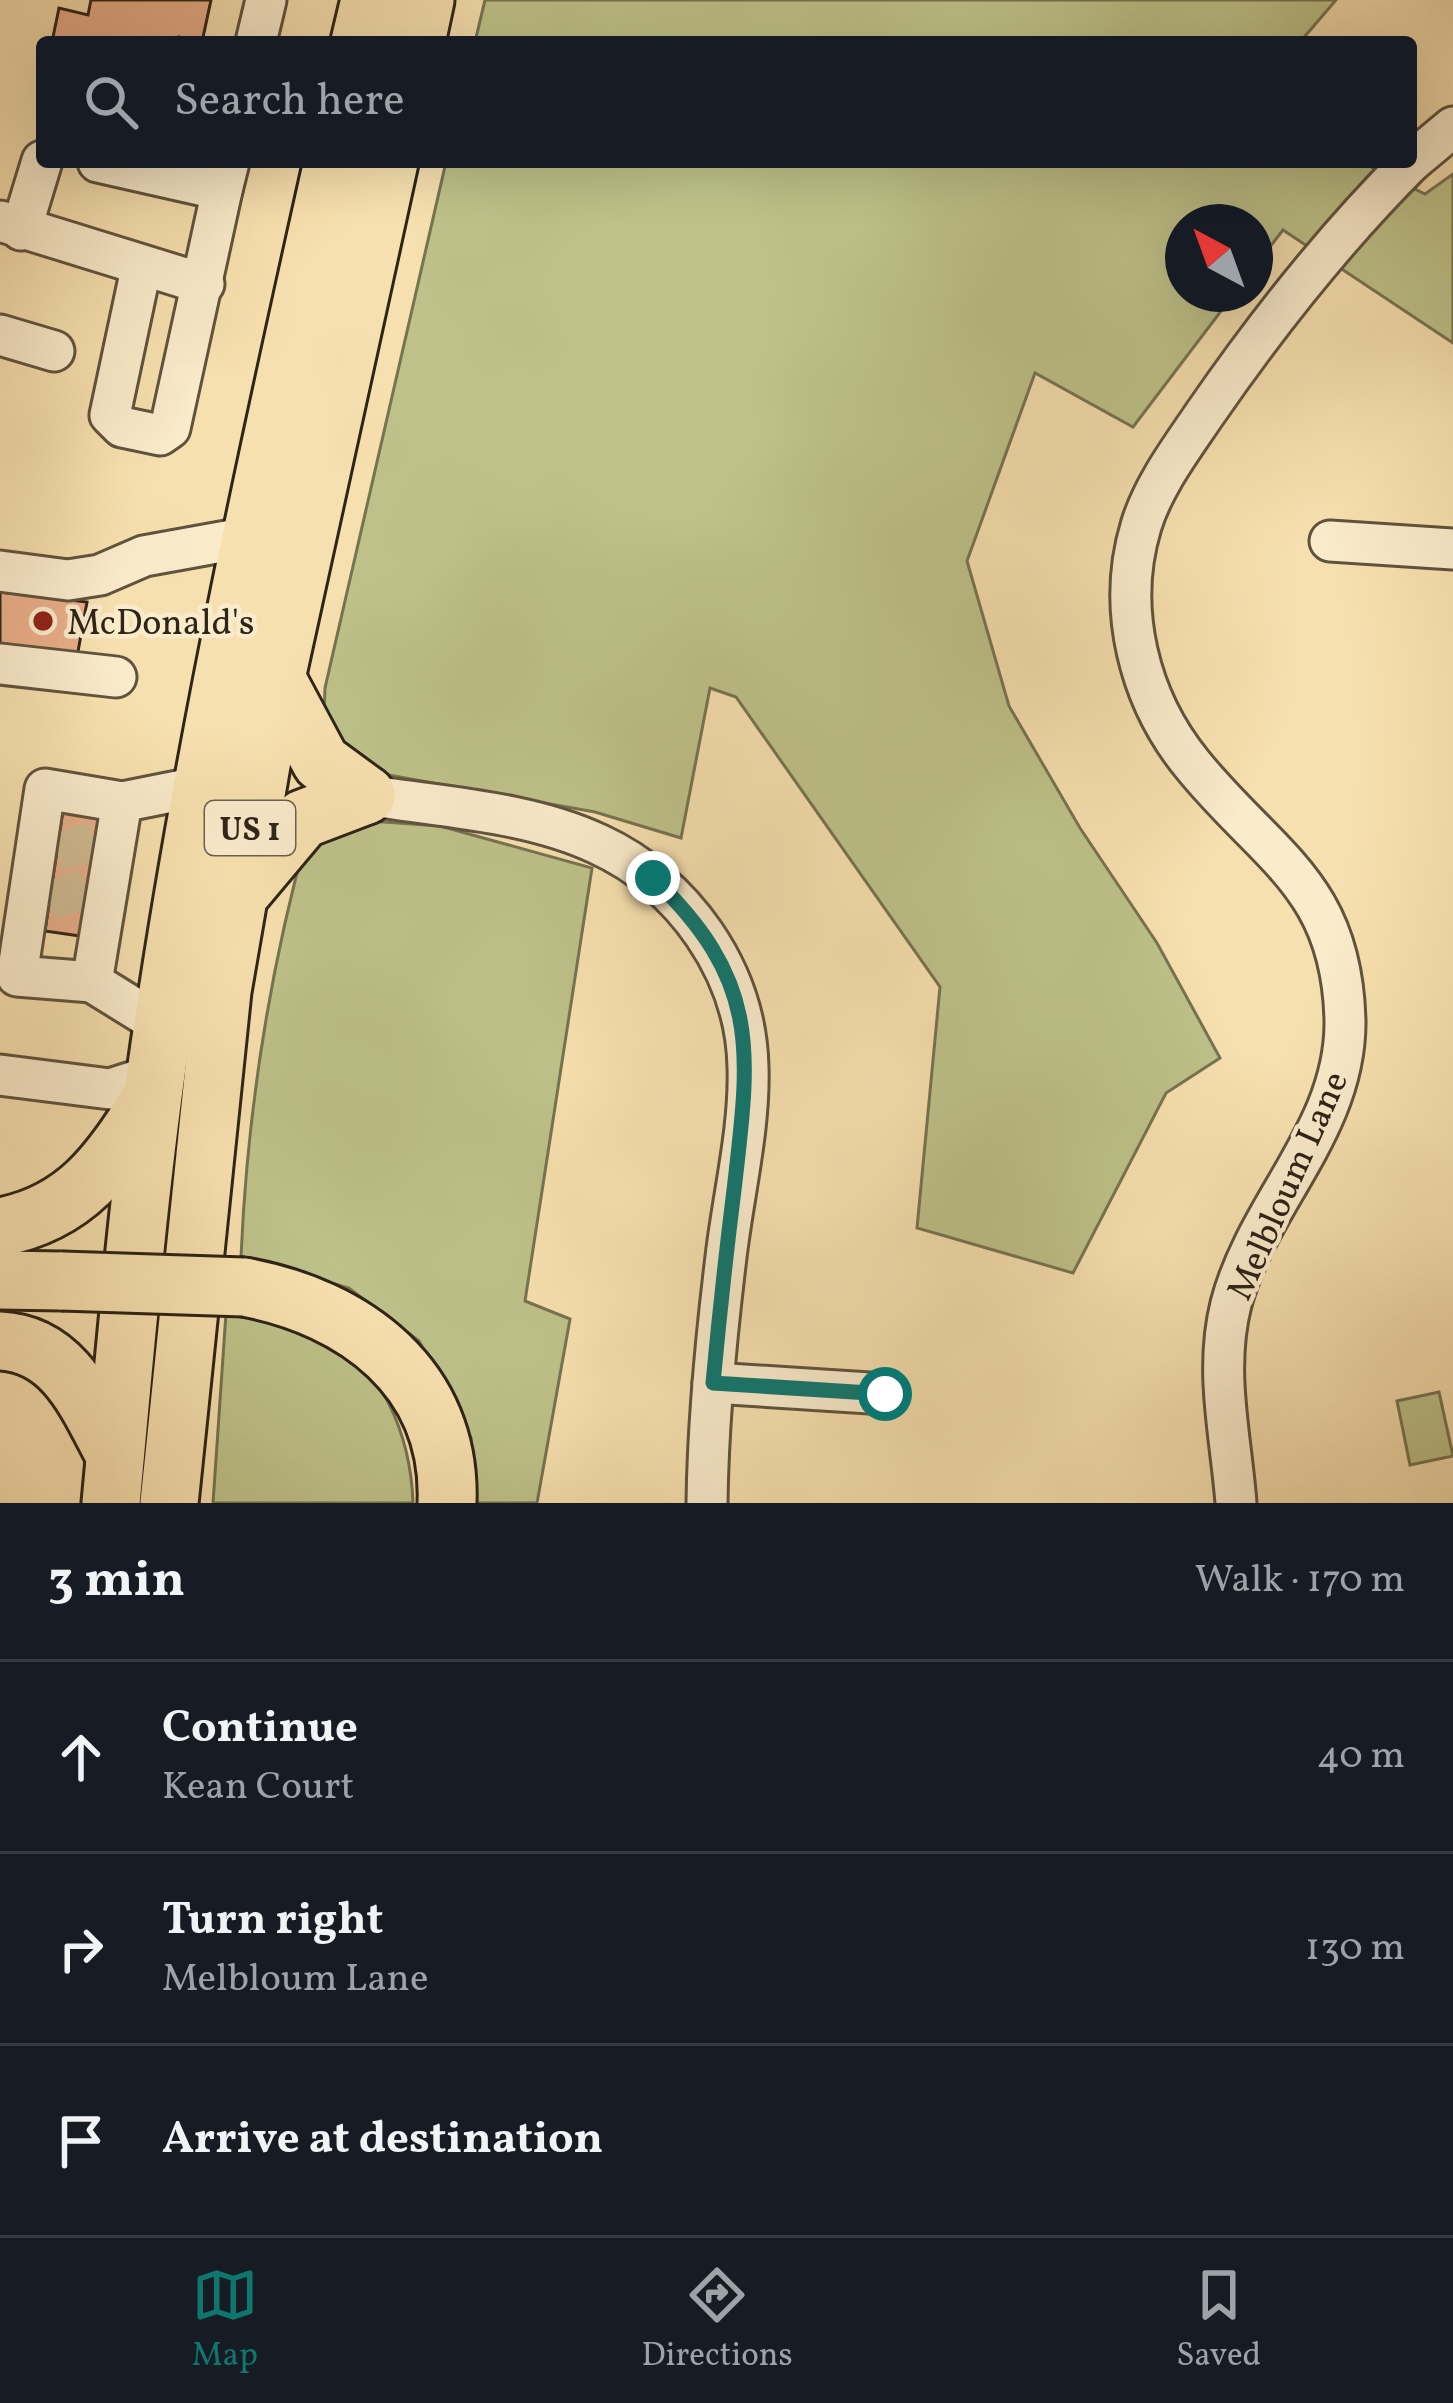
<!DOCTYPE html>
<html lang="en">
<head>
<meta charset="utf-8">
<style>
	:root { --surface:#171b24; --page:#20242c; --text:#f1f3f6; --muted:#9ea1a6; --line:#363941; --accent:#0f766e }
	body { margin:0; font-family:Vollkorn,serif; background:var(--page); color:var(--text) }
	.compass { position:absolute; left:1165px; top:204px; width:108px; height:108px; border-radius:50%; background:var(--surface); box-shadow:0 12px 48px #0002; rotate:319deg }
	.stop { position:absolute; width:36px; height:36px; margin:-27px; border:9px solid #0f766e; border-radius:50%; background:#fff }
	.stop.end { background:#0f766e; border-color:#fff; box-shadow:0 3px 12px #0008 }
	.list { margin:0; padding:0; list-style:none }
	h2 { display:flex; justify-content:space-between; align-items:center; height:156px; margin:0; padding:0 48px; font-size:51px }
	h2 small { font-size:39px; font-weight:400; color:var(--muted) }
	.list li { display:grid; grid-template-columns:78px 1fr auto; gap:36px; align-items:center; box-sizing:border-box; height:192px; padding:0 48px; border-top:3px solid var(--line) }
	.list b { display:block; font-size:45px; white-space:nowrap }
	.list p { margin:0; font-size:39px; white-space:nowrap; color:var(--muted) }
	.list em { font-size:39px; font-style:normal; color:var(--muted) }
	.icon { flex:none; width:66px; height:66px; fill:none; stroke:currentColor; stroke-width:2; stroke-linecap:round; stroke-linejoin:round }
	.map { position:relative; flex:none; width:1453px; height:1503px; overflow:hidden }
	.search { position:absolute; background:var(--surface); box-shadow:0 12px 48px #0002; left:36px; right:36px; top:36px; height:132px; display:flex; align-items:center; gap:30px; box-sizing:border-box; padding:0 42px; border-radius:12px; color:var(--muted); font-size:45px }
	.sheet { height:732px; background:var(--surface) }
	nav { display:flex; justify-content:space-around; align-items:center; box-sizing:border-box; height:168px; border-top:3px solid var(--line); background:var(--surface); font-size:33px; color:var(--muted) }
	nav a { display:grid; justify-items:center; gap:6px }
	nav .on { color:var(--accent) }
	.map>svg:first-child { display:block }
	.green { fill:#bec28a; stroke:#767351; stroke-width:3 }
	.building { fill:#e9ae89; stroke:#2e2418; stroke-width:3 }
	.lines { fill:none; stroke-linecap:round; stroke-linejoin:round }
	.minor-tunnel { stroke:#cfba91; stroke-width:39; stroke-dasharray:39 20; stroke-linecap:butt }
	.minor-casing { stroke:#60533e; stroke-width:45 }
	.highway-casing { stroke:#2e2418; stroke-width:63 }
	.minor { stroke:#faebcb; stroke-width:39 }
	.highway { stroke:#f7e0af; stroke-width:57 }
	.highway-bridge-casing { stroke:#2e2418; stroke-width:63; stroke-linecap:butt }
	.highway-bridge { stroke:#f7e0af; stroke-width:57 }
	.route { stroke:#0f766e; stroke-width:15 }
	.poi-dot { fill:#8f2418; stroke:#faebcb; stroke-width:4.5 }
	.labels { text-anchor:middle; stroke-width:9; stroke-linejoin:round; paint-order:stroke }
	.shield { fill:#faebcb; stroke:#6b604e; stroke-width:3 }
	.shield-label { font-size:33px; font-weight:bold; fill:#2e2418 }
	.poi-label { font-size:36px; fill:#2e2418; stroke:#faebcb; text-anchor:start }
	.street-label { font-size:36px; fill:#2e2418; stroke:#faebcb }
</style>
</head>
<body>
<div class="map">
<svg width="1453" height="1503" viewBox="0 0 1453 1503">
	<rect width="100%" height="100%" fill="#f7e0af"/>
	<filter id="stains"><feTurbulence type="fractalNoise" baseFrequency=".00167" numOctaves="4"/><feColorMatrix values="0 0 0 0 .2 0 0 0 0 .09 0 0 0 0 .02 0 0 0 .5 -.17"/></filter>
	<radialGradient id="worn" r=".72"><stop offset=".6" stop-color="#630" stop-opacity="0"/><stop offset="1" stop-color="#630" stop-opacity=".3"/></radialGradient>
	<g class="green">
		<polygon points="485,0 1336,0 1300,42 475,42"/>
		<polygon points="446,162 1361,162 1425,194 1453,174 1453,343 1283,230 1255,266 1255,222 1183,222 1183,294 1234,294 1133,427 1035,373 967,561 1009,706 1080,828 1157,943 1220,1058 1166,1093 1073,1273 917,1228 940,987 736,697 710,688 681,838 595,812 355,769 323,745 325,688"/>
		<path d="M341,819L440,826L592,868L525,1301L570,1319L537,1503H474L471,1438L419,1341L349,1288L241,1257C247,1115 269,973 307,835Z"/>
		<path d="M226,1313C255,1319 290,1322 318,1333C382,1358 411,1439 413,1503H213Z"/>
		<polygon points="1439,1392 1453,1456 1410,1465 1397,1401"/>
	</g>
	<g class="building">
		<polygon points="91,0 211,0 202,42 179,37 178,42 52,42 59,8 88,15"/>
		<polygon points="0,592 87,602 77,657 0,650"/>
		<polygon points="63,810 99,816 80,936 45,931"/>
	</g>
	<g class="lines">
		<g class="minor-tunnel">
			<polyline points="57,852 94,841"/>
			<polyline points="49,901 87,888"/>
		</g>
		<g class="minor-casing">
			<g id="minor">
				<polyline points="256,42 266,0"/>
				<polyline points="98,162 222,190 229,162"/>
				<polyline points="1411,162 1453,127"/>
				<polyline points="0,221 204,284"/>
				<polyline points="21,230 42,161"/>
				<polyline points="141,269 110,415 122,427 160,435 170,428 222,190"/>
				<polyline points="0,335 54,351"/>
				<polyline points="1330,541 1453,549"/>
				<polyline points="0,571 68,580 100,575 144,556 249,537"/>
				<polyline points="0,664 116,677"/>
				<path d="M366,795C441,807 528,811 598,844C683,883 746,971 748,1067C750,1129 733,1196 726,1257C716,1339 708,1421 707,1503"/>
				<polyline points="92,982 17,976 45,789 122,802"/>
				<polyline points="163,1026 92,982 122,802 202,786"/>
				<polyline points="0,1075 110,1089 157,1074"/>
				<polyline points="713,1383 885,1394"/>
				<path d="M1236,1503C1231,1437 1214,1371 1231,1304C1257,1204 1346,1130 1345,1021C1342,884 1267,857 1192,764C1139,699 1116,609 1141,526C1153,486 1181,449 1204,415C1266,325 1333,240 1411,162"/>
			</g>
		</g>
		<g class="highway-casing">
			<g id="highway">
				<polyline points="360,42 370,0"/>
				<polyline points="416,42 425,0"/>
				<polyline points="276,678 321,762 366,795"/>
				<polyline points="245,888 303,819 366,795"/>
				<path d="M0,1227C77,1213 110,1163 149,1102"/>
				<polyline points="0,1280 62,1281"/>
				<path d="M244,1287C354,1307 452,1378 447,1503"/>
				<path d="M0,1341C65,1344 88,1405 115,1455"/>
				<path d="M111,1503C126,1344 139,1183 163,1025C206,735 269,448 333,162"/>
				<polyline points="169,1503 222,991 276,678 389,162"/>
			</g>
		</g>
		<use href="#minor" class="minor"/>
		<use href="#highway" class="highway"/>
		<g class="highway-bridge-casing">
			<polyline id="highway-bridge" points="62,1281 244,1287"/>
		</g>
		<use href="#highway-bridge" class="highway-bridge"/>
	</g>
	<g class="lines">
		<path class="route" d="M653,878C762,982 750,1052 734,1190C726,1254 719,1319 713,1383L885,1394"/>
	</g>
	<circle class="poi-dot" cx="43" cy="621" r="12"/>
	<g class="labels">
		<rect class="shield" x="205" y="801" width="90" height="54" rx="9"/>
		<g class="shield-label">
			<text x="250" y="840">US 1</text>
		</g>
		<g class="poi-label">
			<text x="67" y="634">McDonald's</text>
		</g>
		<g class="street-label">
			<text transform="translate(1286 1185) rotate(-66)" y="13">Melbloum Lane</text>
		</g>
	</g>
	<rect width="100%" height="100%" filter="url(#stains)"/>
	<rect width="100%" height="100%" fill="url(#worn)"/>
</svg>
<svg class="compass" viewBox="-18 -18 36 36"><path d="M0-13l5 13h-10z" fill="#e53935"/><path d="M0 13l5-13h-10z" fill="#9ea1a6"/></svg>
<div class="stop" style="left:885px;top:1394px"></div>
<div class="stop end" style="left:653px;top:878px"></div>
<div class="search"><svg class="icon" aria-label="search" viewBox="0 0 24 24"><circle cx="10" cy="10" r="6"/><path d="M15 15l6 6"/></svg>Search here</div>
</div>
<section class="sheet">
<h2>3 min<small>Walk · 170 m</small></h2>
<ul class="list">
<li><svg class="icon" aria-label="ahead" viewBox="0 0 24 24"><path d="M12 20V5M6 11l6-6 6 6"/></svg><div><b>Continue</b><p>Kean Court</p></div><em>40 m</em></li>
<li><svg class="icon" aria-label="right" viewBox="0 0 24 24"><path d="M7 20v-9h11M14 6l5 5-5 5"/></svg><div><b>Turn right</b><p>Melbloum Lane</p></div><em>130 m</em></li>
<li><svg class="icon" aria-label="arrive" viewBox="0 0 24 24"><path d="M6 21V4h12l-3 4 3 4H6"/></svg><div><b>Arrive at destination</b></div></li>
</ul>
</section>
<nav>
<a class="on"><svg class="icon" aria-label="map" viewBox="0 0 24 24"><path d="M3 6l6-2 6 2 6-2v14l-6 2-6-2-6 2zM9 4v14M15 6v14"/></svg>Map</a>
<a><svg class="icon" aria-label="directions" viewBox="0 0 24 24"><path d="M12 3l9 9-9 9-9-9zM9 14v-3h6M13 9l2 2-2 2"/></svg>Directions</a>
<a><svg class="icon" aria-label="saved" viewBox="0 0 24 24"><path d="M7 4h10v16l-5-4-5 4z"/></svg>Saved</a>
</nav>
</body>
</html>
